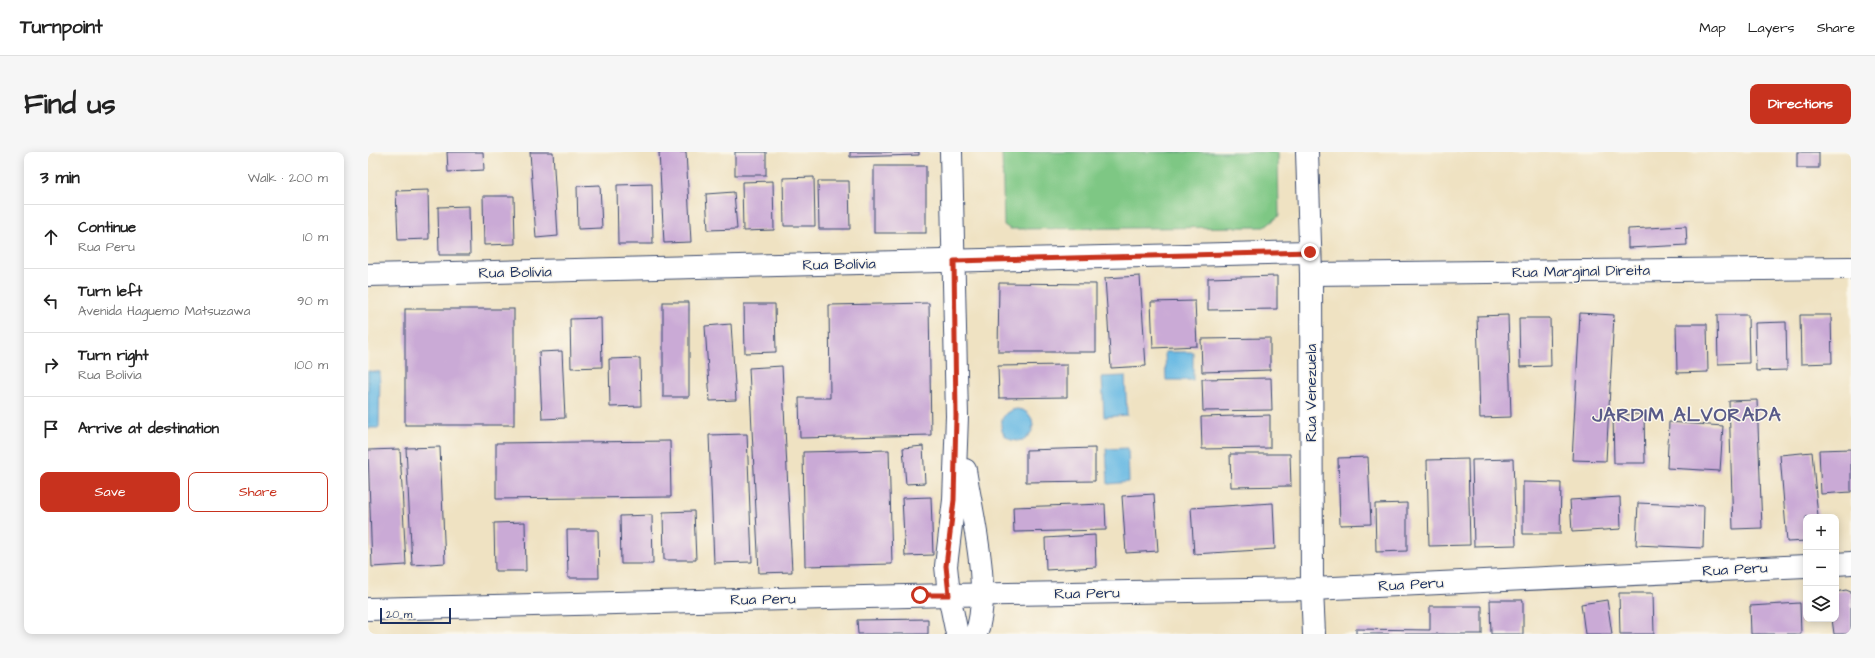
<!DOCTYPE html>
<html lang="en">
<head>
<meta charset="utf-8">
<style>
	:root { --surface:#fff; --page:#f6f6f6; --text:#222; --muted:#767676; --line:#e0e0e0; --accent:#c8321e }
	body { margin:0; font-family:"Architects Daughter",sans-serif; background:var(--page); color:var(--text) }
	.controls { position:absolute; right:12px; bottom:12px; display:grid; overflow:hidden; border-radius:8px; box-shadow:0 2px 10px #0003 }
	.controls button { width:36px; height:36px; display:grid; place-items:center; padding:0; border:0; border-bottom:1px solid var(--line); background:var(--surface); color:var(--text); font:20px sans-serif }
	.scale { position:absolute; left:12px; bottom:10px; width:71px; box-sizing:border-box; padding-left:4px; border:2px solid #1b2f5e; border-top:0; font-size:11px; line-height:14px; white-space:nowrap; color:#1b2f5e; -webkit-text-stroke:3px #fbf7ec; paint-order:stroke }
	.stop { position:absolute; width:12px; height:12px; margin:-9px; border:3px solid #c8321e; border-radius:50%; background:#fff }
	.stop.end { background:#c8321e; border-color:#fff; box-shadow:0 1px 4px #0008 }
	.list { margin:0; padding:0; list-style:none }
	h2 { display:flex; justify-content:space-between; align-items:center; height:52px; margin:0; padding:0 16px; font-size:17px }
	h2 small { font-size:13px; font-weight:400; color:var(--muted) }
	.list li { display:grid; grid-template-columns:26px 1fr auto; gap:12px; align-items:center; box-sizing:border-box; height:64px; padding:0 16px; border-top:1px solid var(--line) }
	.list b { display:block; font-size:15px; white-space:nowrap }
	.list p { margin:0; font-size:13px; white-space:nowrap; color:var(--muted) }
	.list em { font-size:13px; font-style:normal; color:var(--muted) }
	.actions { display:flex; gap:8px; padding:12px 16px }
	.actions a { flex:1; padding:9px 0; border:1px solid var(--accent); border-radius:8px; text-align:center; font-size:14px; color:var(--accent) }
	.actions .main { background:var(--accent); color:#fff }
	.icon { flex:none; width:22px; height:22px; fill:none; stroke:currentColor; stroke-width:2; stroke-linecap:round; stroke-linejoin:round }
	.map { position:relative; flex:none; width:1483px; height:482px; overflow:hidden; border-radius:8px }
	header { display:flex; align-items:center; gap:24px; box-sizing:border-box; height:56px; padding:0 20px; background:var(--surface); border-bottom:1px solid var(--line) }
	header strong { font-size:19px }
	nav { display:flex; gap:22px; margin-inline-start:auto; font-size:14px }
	.intro { display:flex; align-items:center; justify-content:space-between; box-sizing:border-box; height:96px; padding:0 24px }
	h1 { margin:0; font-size:28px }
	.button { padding:10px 18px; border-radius:8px; background:var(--accent); color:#fff; font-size:14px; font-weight:700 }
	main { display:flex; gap:24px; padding:0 24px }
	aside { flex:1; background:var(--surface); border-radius:8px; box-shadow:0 2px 10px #0003 }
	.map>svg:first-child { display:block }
	.green { fill:#7ec784; stroke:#4c7b71 }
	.water { fill:#67b9e3; stroke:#4174a0 }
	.building { fill:#caaad6 }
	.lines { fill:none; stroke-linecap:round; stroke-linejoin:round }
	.minor-casing { stroke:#3b4a6d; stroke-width:24 }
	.minor { stroke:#fff; stroke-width:22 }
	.route { stroke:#c8321e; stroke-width:5 }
	.labels { text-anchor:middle; stroke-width:3; stroke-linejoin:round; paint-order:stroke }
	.street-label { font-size:15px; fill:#1b2f5e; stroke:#fbf7ec }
	.district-label { font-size:19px; font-weight:bold; letter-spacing:1px; fill:#585a88; stroke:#fbf7ec }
</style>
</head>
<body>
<header>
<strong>Turnpoint</strong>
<nav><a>Map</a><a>Layers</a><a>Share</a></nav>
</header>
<div class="intro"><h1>Find us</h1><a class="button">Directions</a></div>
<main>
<aside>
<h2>3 min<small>Walk · 200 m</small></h2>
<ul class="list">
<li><svg class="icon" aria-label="ahead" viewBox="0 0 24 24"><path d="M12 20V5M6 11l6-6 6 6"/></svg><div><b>Continue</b><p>Rua Peru</p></div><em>10 m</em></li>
<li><svg class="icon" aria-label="left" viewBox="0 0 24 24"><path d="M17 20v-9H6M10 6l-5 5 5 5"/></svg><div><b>Turn left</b><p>Avenida Haguemo Matsuzawa</p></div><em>90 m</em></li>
<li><svg class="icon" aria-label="right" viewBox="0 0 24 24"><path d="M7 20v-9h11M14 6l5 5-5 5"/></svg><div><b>Turn right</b><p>Rua Bolívia</p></div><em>100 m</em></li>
<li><svg class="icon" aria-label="arrive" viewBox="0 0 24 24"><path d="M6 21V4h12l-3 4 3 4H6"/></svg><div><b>Arrive at destination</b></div></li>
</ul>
<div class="actions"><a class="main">Save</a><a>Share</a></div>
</aside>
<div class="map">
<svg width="1483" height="482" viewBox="0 0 1483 482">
	<rect width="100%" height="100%" fill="#fbf7ec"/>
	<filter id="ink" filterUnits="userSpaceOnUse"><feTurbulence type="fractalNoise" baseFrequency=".025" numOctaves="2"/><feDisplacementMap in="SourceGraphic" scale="8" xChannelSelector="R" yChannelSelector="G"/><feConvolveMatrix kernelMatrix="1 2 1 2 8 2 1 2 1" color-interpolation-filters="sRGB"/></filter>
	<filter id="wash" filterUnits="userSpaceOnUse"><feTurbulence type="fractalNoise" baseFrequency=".012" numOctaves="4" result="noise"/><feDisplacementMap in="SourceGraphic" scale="16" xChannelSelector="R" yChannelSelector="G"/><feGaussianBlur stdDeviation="0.9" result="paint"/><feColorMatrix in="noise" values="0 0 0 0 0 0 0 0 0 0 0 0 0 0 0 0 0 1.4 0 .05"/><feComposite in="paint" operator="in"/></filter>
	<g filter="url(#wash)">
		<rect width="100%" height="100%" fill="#efe2c2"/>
		<polygon class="green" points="634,0 910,0 911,64 897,75 642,77 636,73"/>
		<g class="water">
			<polygon points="797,200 825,200 825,228 798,228"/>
			<polygon points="0,219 12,220 11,276 0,276"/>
			<polygon points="757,224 759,263 736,265 734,225"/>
			<circle cx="649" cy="273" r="16"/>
			<polygon points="760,296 761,330 740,332 738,297"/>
		</g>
		<g id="blocks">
			<g class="building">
				<polygon points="79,0 115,0 116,18 80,20"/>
				<polygon points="162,0 185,0 190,84 168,86"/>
				<polygon points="291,0 318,0 323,90 296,91"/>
				<rect x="367" y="0" width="31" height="23"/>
				<polygon points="482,0 551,0 551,3 482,5"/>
				<rect x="1429" y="0" width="22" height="16"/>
				<rect x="506" y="14" width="52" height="67"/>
				<polygon points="446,25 447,74 416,74 415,26"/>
				<polygon points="405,29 406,78 375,79 374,30"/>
				<polygon points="450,29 481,29 482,77 451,77"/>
				<polygon points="284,32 285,92 250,92 249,33"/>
				<polygon points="232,33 234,76 210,77 209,34"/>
				<polygon points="60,38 61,87 30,88 28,39"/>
				<polygon points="366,40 369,77 340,78 338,42"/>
				<polygon points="115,44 146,44 147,92 116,93"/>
				<polygon points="101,54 102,103 71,103 70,55"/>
				<polygon points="1318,74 1319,93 1260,96 1260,77"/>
				<polygon points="772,124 778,214 743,216 737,126"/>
				<polygon points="909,124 909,157 840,158 840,126"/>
				<polygon points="631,131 728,132 728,200 630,200"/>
				<polygon points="827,149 829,194 785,196 783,150"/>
				<rect x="295" y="150" width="26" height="95"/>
				<polygon points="561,151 563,283 432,286 431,246 462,246 461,153"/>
				<polygon points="376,152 407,152 408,200 377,201"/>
				<rect x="37" y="157" width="109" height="116"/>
				<polygon points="1212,161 1246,163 1238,309 1204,308"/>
				<polygon points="1140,163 1143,265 1112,266 1109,164"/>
				<polygon points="1349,163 1380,163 1381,211 1350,212"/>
				<polygon points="1432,163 1463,163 1464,211 1433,212"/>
				<polygon points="233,166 234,215 203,216 202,167"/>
				<polygon points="1151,166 1182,166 1183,214 1152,215"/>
				<polygon points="1418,170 1419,218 1388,219 1387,171"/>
				<polygon points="363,172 368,248 342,249 337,174"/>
				<polygon points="1308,172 1339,172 1340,220 1309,221"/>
				<polygon points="902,186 902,218 834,220 833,187"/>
				<polygon points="194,199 197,266 174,267 171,200"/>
				<polygon points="272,206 273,254 242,255 241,207"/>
				<polygon points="699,213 699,245 631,246 630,214"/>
				<polygon points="414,214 424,420 391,421 381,216"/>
				<polygon points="903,226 904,258 835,259 834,227"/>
				<polygon points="1389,248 1394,376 1365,377 1361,249"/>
				<polygon points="1276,262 1277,311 1246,311 1245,263"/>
				<polygon points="902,263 902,296 834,297 833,265"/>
				<polygon points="1301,270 1355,274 1352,319 1299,316"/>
				<polygon points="379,282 384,410 346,411 341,283"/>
				<polygon points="302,289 303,345 128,347 128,291"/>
				<polygon points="555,294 557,331 538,332 535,296"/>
				<polygon points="72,295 77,411 44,413 38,296"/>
				<polygon points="727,296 727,329 658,330 658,298"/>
				<polygon points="32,297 38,413 4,415 0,298"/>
				<polygon points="1483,297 1483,340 1453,342 1451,298"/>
				<polygon points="521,298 524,412 437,414 435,300"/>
				<polygon points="1444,300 1450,365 1438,365 1438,389 1419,390 1412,303"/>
				<polygon points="862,302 922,302 923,334 863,335"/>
				<polygon points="1000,305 1003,372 972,373 970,306"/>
				<polygon points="1100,307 1102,393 1061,394 1059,308"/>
				<polygon points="1145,307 1148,393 1106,394 1104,308"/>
				<polygon points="1155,330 1193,331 1192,382 1155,382"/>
				<polygon points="786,342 790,399 758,401 754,344"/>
				<polygon points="563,345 565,403 537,404 534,346"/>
				<polygon points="1252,345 1253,377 1204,380 1202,348"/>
				<polygon points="905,351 907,397 826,402 823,356"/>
				<polygon points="1039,351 1039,399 1008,400 1007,352"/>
				<polygon points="1270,351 1336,354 1335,396 1268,393"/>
				<polygon points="737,352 738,378 646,380 645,355"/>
				<polygon points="326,359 328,408 296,408 295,360"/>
				<polygon points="284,363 285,412 253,412 252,364"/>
				<polygon points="157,370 158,419 127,419 126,371"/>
				<polygon points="199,378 230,378 231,426 200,426"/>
				<polygon points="727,383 728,415 678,418 677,386"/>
				<polygon points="1478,438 1483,440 1483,482 1466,482 1464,467 1468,467 1468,440"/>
				<polygon points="1251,441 1285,441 1286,482 1252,482"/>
				<polygon points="1122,448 1155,448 1155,482 1123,482"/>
				<polygon points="1239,448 1244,482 1217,482 1213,452"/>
				<polygon points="1432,451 1433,482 1383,482 1382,454"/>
				<polygon points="1062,454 1114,454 1114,482 988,482 988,477 1062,478"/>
				<polygon points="560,467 560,482 490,482 489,468"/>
			</g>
		</g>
	</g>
	<g filter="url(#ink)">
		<use href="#blocks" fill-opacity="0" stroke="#3b4a6d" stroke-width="1"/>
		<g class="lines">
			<g class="minor-casing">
				<g id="minor">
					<polyline points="583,0 589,264 586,348 578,414 581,443 589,482"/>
					<polyline points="939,0 943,122 944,437 946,482"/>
					<polyline points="943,122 1483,116"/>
					<polyline points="0,123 942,100"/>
					<path d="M597,318C604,363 624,440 608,482"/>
					<polyline points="1468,412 1483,411"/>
					<polyline points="0,457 581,443 944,437 1438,414"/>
				</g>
			</g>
			<use href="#minor" class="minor"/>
		</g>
	</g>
	<g class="lines" filter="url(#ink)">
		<polyline class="route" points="552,443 581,443 578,414 586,348 588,264 586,109 942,100"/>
	</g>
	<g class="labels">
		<g class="street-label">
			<text transform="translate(471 112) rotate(-1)" y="5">Rua Bolívia</text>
			<text transform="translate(1213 119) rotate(-1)" y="5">Rua Marginal Direita</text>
			<text transform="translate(147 120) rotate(-1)" y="5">Rua Bolívia</text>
			<text transform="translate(943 241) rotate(-90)" y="5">Rua Venezuela</text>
			<text transform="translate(1367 417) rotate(-3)" y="5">Rua Peru</text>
			<text transform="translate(1043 432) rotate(-3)" y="5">Rua Peru</text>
			<text transform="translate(719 441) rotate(-1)" y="5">Rua Peru</text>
			<text transform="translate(395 447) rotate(-1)" y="5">Rua Peru</text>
		</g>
		<g class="district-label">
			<text x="1319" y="269">JARDIM ALVORADA</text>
		</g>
	</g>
</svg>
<div class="controls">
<button>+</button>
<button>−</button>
<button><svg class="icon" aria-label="layers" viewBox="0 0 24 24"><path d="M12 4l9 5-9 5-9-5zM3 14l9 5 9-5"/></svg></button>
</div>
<div class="scale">20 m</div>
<div class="stop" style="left:552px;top:443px"></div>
<div class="stop end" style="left:942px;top:100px"></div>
</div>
</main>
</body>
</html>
